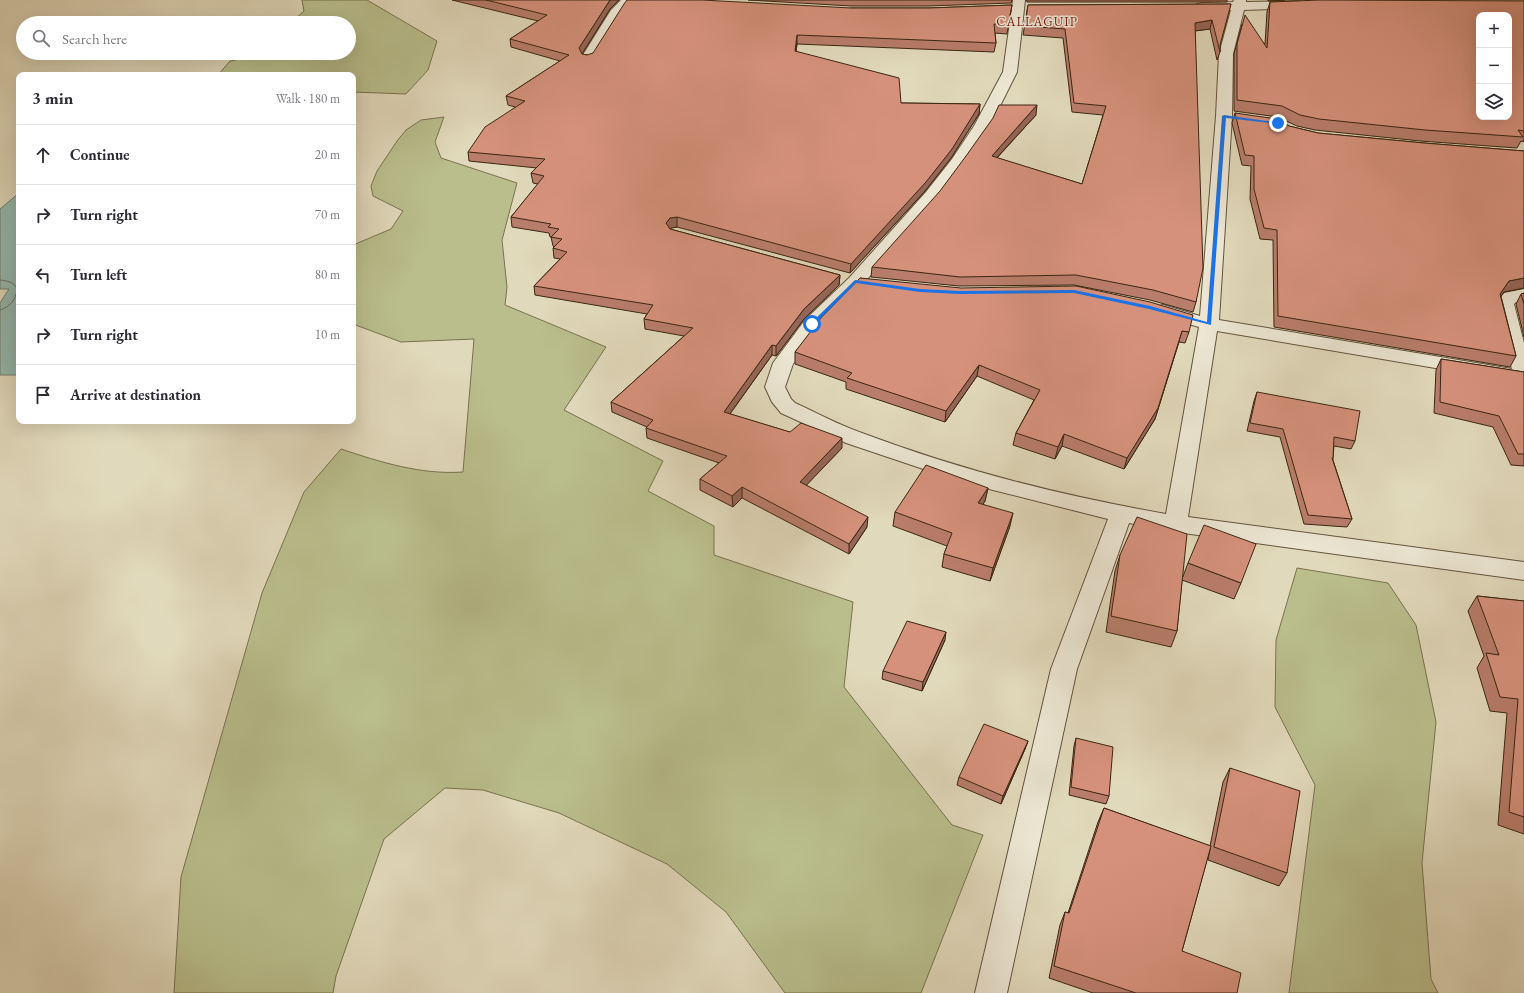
<!DOCTYPE html>
<html lang="en">
<head>
<meta charset="utf-8">
<style>
	:root { --surface:#fff; --page:#f7f7f7; --text:#2b2b33; --muted:#7c7c81; --line:#e1e1e2 }
	body { margin:0; font-family:"EB Garamond",serif; background:var(--page); color:var(--text) }
	.controls { position:absolute; right:12px; top:12px; display:grid; overflow:hidden; border-radius:8px; box-shadow:0 4px 16px #0002 }
	.controls button { width:36px; height:36px; display:grid; place-items:center; padding:0; border:0; border-bottom:1px solid var(--line); background:var(--surface); color:var(--text); font:20px sans-serif }
	.stop { position:absolute; width:12px; height:12px; margin:-9px; border:3px solid #1a73e8; border-radius:50%; background:#fff }
	.stop.end { background:#1a73e8; border-color:#fff; box-shadow:0 1px 4px #0008 }
	.list { margin:0; padding:0; list-style:none }
	h2 { display:flex; justify-content:space-between; align-items:center; height:52px; margin:0; padding:0 16px; font-size:17px }
	h2 small { font-size:13px; font-weight:400; color:var(--muted) }
	.list li { display:grid; grid-template-columns:26px 1fr auto; gap:12px; align-items:center; box-sizing:border-box; height:60px; padding:0 16px; border-top:1px solid var(--line) }
	.list b { display:block; font-size:15px; white-space:nowrap }
	.list em { font-size:13px; font-style:normal; color:var(--muted) }
	.icon { flex:none; width:22px; height:22px; fill:none; stroke:currentColor; stroke-width:2; stroke-linecap:round; stroke-linejoin:round }
	.map { position:relative; flex:none; width:1524px; height:993px; overflow:hidden }
	.search { position:absolute; background:var(--surface); box-shadow:0 4px 16px #0002; left:16px; top:16px; width:340px; height:44px; display:flex; align-items:center; gap:10px; box-sizing:border-box; padding:0 14px; border-radius:22px; color:var(--muted); font-size:15px }
	.panel { position:absolute; background:var(--surface); box-shadow:0 4px 16px #0002; left:16px; top:72px; width:340px; height:352px; border-radius:8px }
	.map>svg:first-child { display:block }
	.green { fill:#b9be8c; stroke:#7a724f }
	.water { fill:#94bab1; stroke:#707f71 }
	.lines { fill:none; stroke-linecap:round; stroke-linejoin:round }
	.shore { stroke:#687062; stroke-width:1 }
	.street-casing { stroke:#64533c; stroke-width:2 }
	.street { fill:#ece6d3; fill-rule:evenodd }
	.wall { fill:#b87d6b; stroke:#3b2612 }
	.shaded-wall { fill:#966657; stroke:#3b2612 }
	.building { fill:#d6917c; stroke:#3b2612; fill-rule:evenodd }
	.route { fill:#1a73e8 }
	.labels { text-anchor:middle; stroke-width:3; stroke-linejoin:round; paint-order:stroke }
	.far-quarter-label { font-size:13px; letter-spacing:1px; fill:#7a1f14; stroke:#ece6d3 }
</style>
</head>
<body>
<div class="map">
<svg width="1524" height="993" viewBox="0 0 1524 993">
	<rect width="100%" height="100%" fill="#e1d9bb"/>
	<filter id="stains"><feTurbulence type="fractalNoise" baseFrequency=".005" numOctaves="4"/><feColorMatrix values="0 0 0 0 .2 0 0 0 0 .09 0 0 0 0 .02 0 0 0 .5 -.17"/></filter>
	<radialGradient id="worn" r=".72"><stop offset=".6" stop-color="#630" stop-opacity="0"/><stop offset="1" stop-color="#630" stop-opacity=".3"/></radialGradient>
	<g class="green">
		<polygon points="302,0 367,0 437,41 428,70 406,94 353,92 353,75 218,75 230,61 253,56 257,53 349,53 349,23 291,23 304,11"/>
		<path d="M444,117L435,142L441,158L517,183L502,240L507,287L505,305L606,347L564,410L663,461L648,491L714,526V555L853,602L844,687L952,825L983,835L921,993H785L726,912L667,864L559,813L483,790L445,788L384,839L336,976L333,993H174L181,877L262,593L304,492L341,449C380,462 421,475 463,472L474,339L401,342L353,324V245L391,229L403,211L373,196L371,186L377,171L397,141L406,130L421,120Z"/>
		<polygon points="1297,568 1388,583 1416,625 1436,722 1422,863 1431,979 1438,993 1289,993 1315,785 1275,707 1276,640"/>
	</g>
	<polygon class="water" points="19,193 19,375 0,375 0,303 9,289 0,289 0,209"/>
	<g class="lines">
		<path class="shore" d="M0,280C8,281 14,282 17,289C16,300 10,307 0,310"/>
		<g class="street-casing">
			<g id="street">
				<polygon points="621,0 634,0 623,12 593,61 588,62 583,61 581,58 611,10"/>
				<path d="M1013,0H1025L1017,72L990,126L964,165L938,200L861,286L819,328L793,364L785,387L791,399L795,403C817,413 839,425 862,433C960,470 1063,496 1166,514L1199,327L1156,315L1154,311L1156,307L1163,305L1200,316L1216,116L1219,54L1231,10L1202,11L1197,10L1195,7L1197,4L1202,3L1233,2L1234,0H1246V2L1299,1L1304,2L1306,5L1304,8L1244,10L1233,54L1232,116L1219,320L1512,369L1498,317L1496,304L1504,293L1524,289V301L1516,302L1514,304L1524,343V383L1217,331L1188,517L1524,562V580L1176,532L1129,523L1077,669L1007,993H975L1051,669L1108,519L965,483L846,443L781,413L772,402L765,387L773,363L805,320L849,278L926,192L952,159L974,126L1003,72Z"/>
			</g>
		</g>
		<use href="#street" class="street"/>
	</g>
	<g class="wall">
		<polygon points="452,0 619,0 610,9 582,54 587,55 851,8 929,8 1012,5 1007,34 995,33 996,43 994,52 797,44 796,51 901,103 980,104 979,114 951,158 925,191 850,273 677,227 671,228 670,229 840,275 839,285 804,319 776,356 772,355 730,414 842,448 806,485 867,527 849,554 742,498 733,507 700,490 700,479 719,463 647,438 646,428 647,427 612,412 611,402 684,336 645,329 644,319 647,314 535,295 534,286 560,259 554,258 553,248 554,247 553,246 551,237 550,237 549,233 512,227 511,217 538,184 533,183 531,173 537,168 469,161 468,152 515,107 508,105 506,96 560,61 511,47 510,39 538,21"/>
		<polygon points="748,0 1012,0 1011,3 928,6 851,6"/>
		<polygon points="1026,0 1227,0 1227,2 1027,2"/>
		<polygon points="1268,0 1285,0 1268,1"/>
		<polygon points="1524,1 1524,142 1521,141 1517,148 1420,141 1315,130 1297,126 1278,117 1234,111 1234,54 1242,24 1265,44 1267,12 1270,2"/>
		<polygon points="1231,4 1220,45 1220,52 1217,60 1210,29 1195,31 1196,302 1193,312 1150,300 1074,285 959,286 871,277 872,267 1036,115 997,158 1082,184 1103,115 1072,112 1063,38 1023,35 1028,5"/>
		<polygon points="1235,113 1318,133 1424,143 1524,151 1524,288 1504,292 1501,296 1516,356 1510,367 1274,327 1273,240 1260,239 1250,199 1251,166 1242,165 1232,123"/>
		<polygon points="860,278 1189,332 1185,343 1179,342 1155,419 1124,469 1062,446 1055,459 1013,445 1016,433 1034,400 977,376 945,422 846,389 846,382 795,364 795,352"/>
		<polygon points="1524,293 1524,337 1516,304 1521,294"/>
		<polygon points="1441,359 1524,372 1524,466 1511,465 1493,427 1434,413 1436,370"/>
		<polygon points="1257,392 1355,441 1351,449 1334,446 1333,458 1333,460 1352,519 1347,527 1304,524 1280,437 1247,431 1254,401"/>
		<polygon points="988,488 985,501 983,504 1010,526 990,581 942,567 944,554 947,546 893,526 895,512"/>
		<polygon points="1120,555 1182,579 1188,563 1241,583 1234,599 1182,580 1177,631 1171,647 1106,632 1115,571"/>
		<polygon points="1477,596 1524,601 1524,834 1498,825 1507,713 1490,711 1477,668 1484,656 1468,611"/>
		<polygon points="945,640 922,691 882,679 883,671"/>
		<polygon points="1076,738 1109,796 1106,804 1069,795 1074,746"/>
		<polygon points="1028,741 1025,749 1001,804 957,785 959,777"/>
		<polygon points="1230,768 1287,873 1279,886 1208,860 1210,849 1182,951 1237,993 1093,993 1049,978 1060,925 1065,912 1068,913 1098,822 1104,808 1210,846 1223,782"/>
	</g>
	<g class="shaded-wall">
		<polygon points="610,0 619,0 610,9 580,57 579,48"/>
		<polygon points="1212,20 1210,29 1193,31 1195,23"/>
		<polygon points="797,35 797,44 795,60 795,51"/>
		<polygon points="980,104 979,114 951,158 925,191 850,273 851,264"/>
		<polygon points="1037,105 1036,115 990,165 992,156"/>
		<polygon points="677,217 677,227 671,228 666,233 666,223 670,218"/>
		<polygon points="840,275 839,285 804,319 776,356 776,346 804,309"/>
		<polygon points="1524,278 1524,288 1504,292 1495,304 1500,294 1509,281"/>
		<polygon points="1182,331 1155,419 1124,469 1127,458"/>
		<polygon points="772,345 772,355 724,422 724,412"/>
		<polygon points="979,365 977,376 945,422 946,411"/>
		<polygon points="1064,434 1062,446 1055,459 1058,447"/>
		<polygon points="842,438 842,448 800,492 800,482"/>
		<polygon points="742,487 742,498 733,507 732,496"/>
		<polygon points="988,488 985,501 976,516 978,503"/>
		<polygon points="1013,513 1010,526 990,581 993,568"/>
		<polygon points="868,517 867,527 849,554 849,544"/>
		<polygon points="946,632 945,640 922,691 923,682"/>
		<polygon points="1028,741 1025,749 1001,804 1003,796"/>
	</g>
	<g class="building">
		<polygon points="486,0 610,0 579,48 582,54 587,55 593,53 624,4 627,0 702,0 851,8 929,8 1012,5 1008,25 994,24 996,43 797,35 795,51 899,78 901,103 980,104 952,149 926,182 851,264 677,217 670,218 666,223 670,229 840,275 804,309 776,346 772,345 724,412 790,432 801,423 842,438 800,482 868,517 849,544 742,487 732,496 700,479 727,456 646,428 653,420 611,402 693,328 644,319 653,305 534,286 567,252 553,248 562,239 551,237 559,229 548,227 551,224 511,217 544,176 531,173 545,159 468,152 485,127 525,101 506,96 569,55 510,39 547,15"/>
		<path d="M1320,0L1524,1V131L1518,130L1523,137L1425,130L1319,119L1300,115L1282,106L1237,100V44L1245,15L1267,48L1270,2ZM1479,15H1509V117H1479Z"/>
		<polygon points="1231,4 1220,45 1220,52 1212,20 1195,23 1203,268 1196,302 1153,290 1076,275 960,277 872,267 940,191 966,156 993,118 999,105 1037,105 992,156 1082,184 1106,106 1074,103 1065,29 1025,26 1028,5"/>
		<polygon points="1235,113 1277,119 1289,126 1318,133 1424,143 1524,151 1524,278 1509,281 1500,294 1516,356 1278,316 1277,230 1264,228 1254,189 1254,156 1245,155"/>
		<polygon points="860,278 961,288 1076,286 1150,302 1193,315 1189,332 1182,331 1158,408 1127,458 1064,434 1058,447 1016,433 1040,390 979,365 946,411 847,378 852,373 795,352 821,318"/>
		<polygon points="1524,293 1524,304 1521,294"/>
		<polygon points="1441,359 1524,372 1524,454 1518,454 1499,416 1440,402"/>
		<polygon points="1257,392 1360,411 1355,441 1334,437 1333,458 1332,458 1352,519 1308,515 1283,429 1250,423"/>
		<polygon points="926,465 988,488 978,503 1013,513 993,568 944,554 952,533 895,512"/>
		<polygon points="1137,517 1187,534 1177,631 1111,616 1120,555"/>
		<polygon points="1204,525 1256,544 1241,583 1188,563"/>
		<polygon points="1477,596 1524,601 1524,817 1509,812 1518,699 1500,697 1486,653 1499,655"/>
		<polygon points="907,621 946,632 923,682 883,671"/>
		<polygon points="984,724 1028,741 1003,796 959,777"/>
		<polygon points="1076,738 1113,747 1109,796 1071,787"/>
		<polygon points="1230,768 1300,791 1287,873 1214,847"/>
		<polygon points="1104,808 1211,846 1182,951 1241,973 1237,993 1136,993 1054,966 1065,912 1069,913"/>
	</g>
	<polygon class="route" points="1224,115 1280,123 1278,124 1226,118 1211,325 1149,309 1074,293 959,294 920,292 856,283 814,325 810,324 855,280 920,289 959,291 1074,290 1150,306 1207,322 1222,116"/>
	<g class="labels">
		<g class="far-quarter-label">
			<text x="1037" y="26">CALLAGUIP</text>
		</g>
	</g>
	<rect width="100%" height="100%" filter="url(#stains)"/>
	<rect width="100%" height="100%" fill="url(#worn)"/>
</svg>
<div class="controls">
<button>+</button>
<button>−</button>
<button><svg class="icon" aria-label="layers" viewBox="0 0 24 24"><path d="M12 4l9 5-9 5-9-5zM3 14l9 5 9-5"/></svg></button>
</div>
<div class="stop" style="left:812px;top:324px"></div>
<div class="stop end" style="left:1278px;top:123px"></div>
<div class="search"><svg class="icon" aria-label="search" viewBox="0 0 24 24"><circle cx="10" cy="10" r="6"/><path d="M15 15l6 6"/></svg>Search here</div>
<section class="panel">
<h2>3 min<small>Walk · 180 m</small></h2>
<ul class="list">
<li><svg class="icon" aria-label="ahead" viewBox="0 0 24 24"><path d="M12 20V5M6 11l6-6 6 6"/></svg><div><b>Continue</b></div><em>20 m</em></li>
<li><svg class="icon" aria-label="right" viewBox="0 0 24 24"><path d="M7 20v-9h11M14 6l5 5-5 5"/></svg><div><b>Turn right</b></div><em>70 m</em></li>
<li><svg class="icon" aria-label="left" viewBox="0 0 24 24"><path d="M17 20v-9H6M10 6l-5 5 5 5"/></svg><div><b>Turn left</b></div><em>80 m</em></li>
<li><svg class="icon" aria-label="right" viewBox="0 0 24 24"><path d="M7 20v-9h11M14 6l5 5-5 5"/></svg><div><b>Turn right</b></div><em>10 m</em></li>
<li><svg class="icon" aria-label="arrive" viewBox="0 0 24 24"><path d="M6 21V4h12l-3 4 3 4H6"/></svg><div><b>Arrive at destination</b></div></li>
</ul>
</section>
</div>
</body>
</html>
